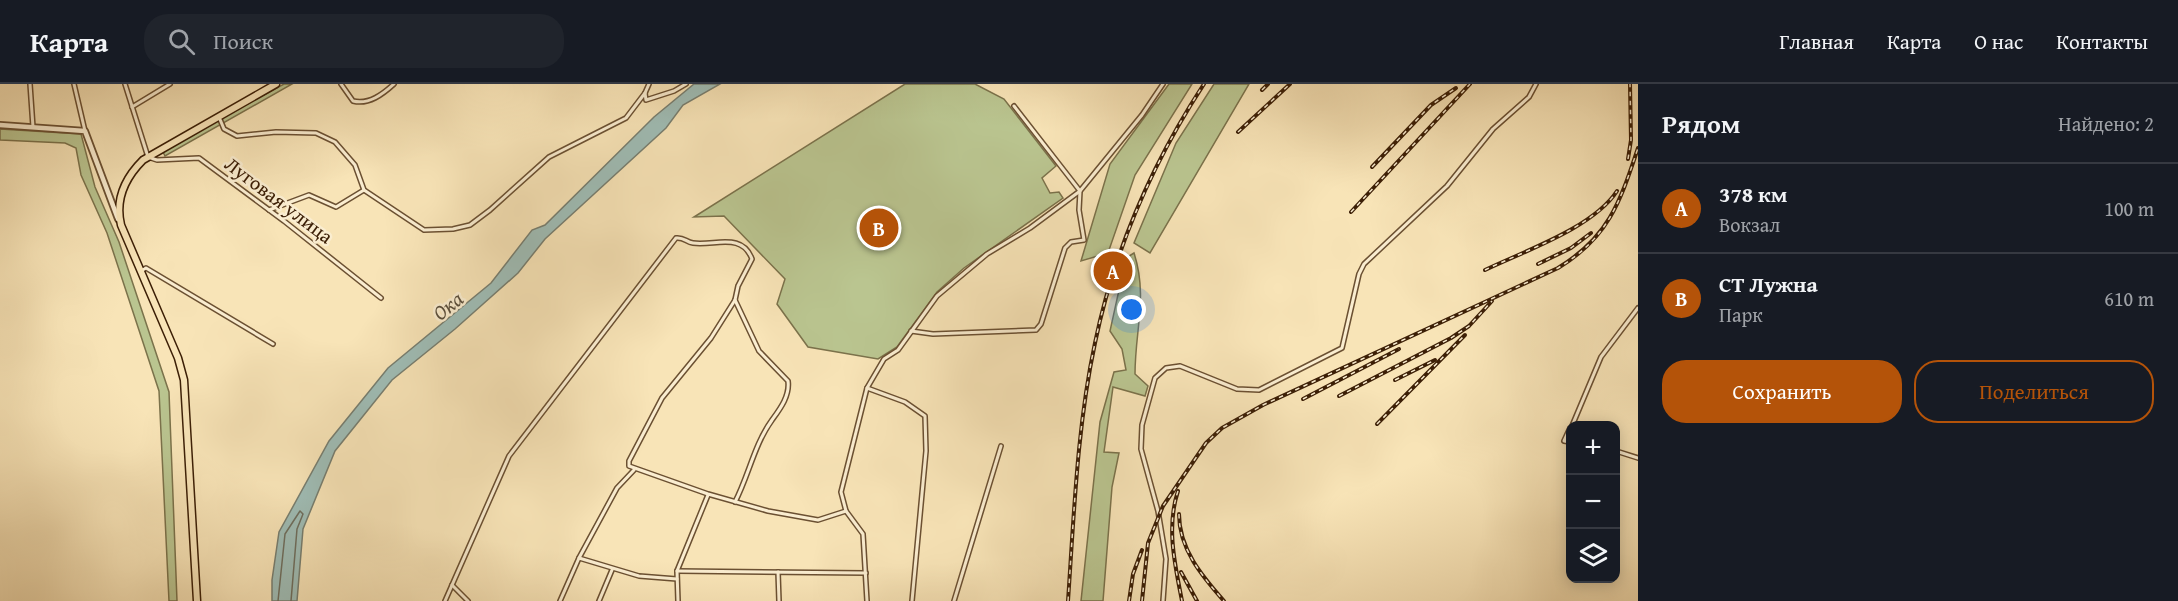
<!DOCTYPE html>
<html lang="ru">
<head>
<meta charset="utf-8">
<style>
	:root { --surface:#171b24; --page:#20242c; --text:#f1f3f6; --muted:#9ea1a6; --line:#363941; --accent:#b45309 }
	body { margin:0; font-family:"Gentium Book Plus",serif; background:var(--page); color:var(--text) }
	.controls { position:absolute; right:18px; bottom:18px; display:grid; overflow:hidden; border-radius:12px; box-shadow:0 3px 15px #0003 }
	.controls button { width:54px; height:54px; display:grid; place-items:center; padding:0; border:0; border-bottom:2px solid var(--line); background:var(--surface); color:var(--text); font:30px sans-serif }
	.you { position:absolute; left:1132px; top:226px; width:21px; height:21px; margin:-15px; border:4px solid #fff; border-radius:50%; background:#1a73e8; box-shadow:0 0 0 9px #1a73e833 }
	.badge { display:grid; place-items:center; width:39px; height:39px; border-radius:50%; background:var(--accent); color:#fff; font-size:20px; font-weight:700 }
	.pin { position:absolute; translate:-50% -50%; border:3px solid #fff; box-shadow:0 2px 6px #0006 }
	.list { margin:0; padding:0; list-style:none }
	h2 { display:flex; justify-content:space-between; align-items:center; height:78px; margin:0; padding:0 24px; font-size:26px }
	h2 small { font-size:20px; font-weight:400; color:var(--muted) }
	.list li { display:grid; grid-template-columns:39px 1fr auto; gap:18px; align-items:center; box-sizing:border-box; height:90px; padding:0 24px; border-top:2px solid var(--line) }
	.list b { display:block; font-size:22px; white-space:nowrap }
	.list p { margin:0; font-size:20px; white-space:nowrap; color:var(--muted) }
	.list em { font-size:20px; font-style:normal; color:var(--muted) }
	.actions { display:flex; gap:12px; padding:18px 24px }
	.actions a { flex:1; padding:14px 0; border:2px solid var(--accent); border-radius:24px; text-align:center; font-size:21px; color:var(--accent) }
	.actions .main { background:var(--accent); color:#fff }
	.icon { flex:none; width:33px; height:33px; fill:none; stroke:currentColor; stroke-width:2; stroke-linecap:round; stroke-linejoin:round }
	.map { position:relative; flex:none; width:1638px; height:517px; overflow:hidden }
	header { display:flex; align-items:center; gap:36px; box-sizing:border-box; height:84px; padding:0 30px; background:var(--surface); border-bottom:2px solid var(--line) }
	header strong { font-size:28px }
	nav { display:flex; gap:33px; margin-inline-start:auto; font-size:21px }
	.search { width:420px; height:54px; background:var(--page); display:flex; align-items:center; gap:15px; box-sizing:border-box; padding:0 21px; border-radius:24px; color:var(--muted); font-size:22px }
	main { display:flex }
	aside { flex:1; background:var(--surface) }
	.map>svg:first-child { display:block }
	.green { fill:#bac590; stroke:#7b724b; stroke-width:1.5 }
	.water { fill:#9fbdb6; stroke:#777e70; stroke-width:1.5 }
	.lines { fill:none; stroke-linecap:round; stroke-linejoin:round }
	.shore { stroke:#6e6e5e; stroke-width:1.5 }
	.minor-casing { stroke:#6b5032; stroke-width:6 }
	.tertiary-casing { stroke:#6b5032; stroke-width:8 }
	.primary-casing { stroke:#3c1f06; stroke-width:9 }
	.minor { stroke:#faedd0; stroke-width:3 }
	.tertiary { stroke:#faedd0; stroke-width:4.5 }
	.primary { stroke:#f8e4b7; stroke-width:6 }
	.rail-casing { stroke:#3c1f06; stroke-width:4 }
	.rail { stroke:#faedd0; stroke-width:1.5; stroke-dasharray:4.5; stroke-linecap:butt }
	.labels { text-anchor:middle; stroke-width:5; stroke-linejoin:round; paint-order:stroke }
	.street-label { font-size:20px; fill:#3c1f06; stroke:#faedd0 }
	.water-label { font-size:21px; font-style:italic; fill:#5a4e3b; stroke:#faedd0 }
</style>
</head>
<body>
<header>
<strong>Карта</strong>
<div class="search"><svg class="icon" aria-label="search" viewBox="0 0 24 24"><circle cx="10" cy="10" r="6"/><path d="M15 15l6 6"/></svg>Поиск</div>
<nav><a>Главная</a><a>Карта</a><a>О нас</a><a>Контакты</a></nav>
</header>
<main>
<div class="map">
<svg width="1638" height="517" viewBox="0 0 1638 517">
	<rect width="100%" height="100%" fill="#f8e4b7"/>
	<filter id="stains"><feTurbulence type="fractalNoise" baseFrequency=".00333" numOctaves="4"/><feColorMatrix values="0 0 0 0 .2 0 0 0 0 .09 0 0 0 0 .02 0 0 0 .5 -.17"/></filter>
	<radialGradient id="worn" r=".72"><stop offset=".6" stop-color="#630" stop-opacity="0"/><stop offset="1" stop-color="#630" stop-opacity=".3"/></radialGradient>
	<g class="green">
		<polygon points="284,0 292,0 165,72 162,66"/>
		<polygon points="905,0 975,0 1004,15 1056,82 1042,94 1050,109 1059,108 1063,114 964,184 937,208 897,263 878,275 808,263 777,220 785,195 724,132 694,133"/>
		<polygon points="1169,0 1192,0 1135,91 1108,169 1081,177 1110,80"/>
		<polygon points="1214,0 1249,0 1150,169 1134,159 1176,59"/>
		<polygon points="0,45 81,50 95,103 119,158 169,308 177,517 169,517 159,307 107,149 81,91 76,64 65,59 0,56"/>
		<path d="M1134,169C1148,212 1135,246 1135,290L1148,302L1145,312L1113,303L1104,368L1119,369L1112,403L1103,517H1081L1100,338L1114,288L1126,286L1122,265L1110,247L1126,174Z"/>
	</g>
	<polygon class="water" points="694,0 720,0 683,21 666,44 545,155 518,189 455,245 392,296 335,367 303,445 297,517 272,517 272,496 279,448 329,357 388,284 491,199 532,146 545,141 654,33"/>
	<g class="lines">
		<polyline class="shore" points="278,517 285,450 300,427 303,430 297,445 291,517"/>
		<g class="minor-casing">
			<g id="minor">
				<polyline points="30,0 33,43"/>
				<polyline points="74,0 85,47"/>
				<polyline points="125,0 148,73 157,76 199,74 284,137 381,214"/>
				<path d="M341,0L353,17C369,21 383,10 394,0"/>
				<polyline points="649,0 645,9 646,16 674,7 686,0"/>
				<polyline points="132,23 170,0"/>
				<polyline points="219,33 224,45 237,52 276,48 316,49 335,58 355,81 364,106 424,146 453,145 470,141 490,126 549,73 626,34 645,9"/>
				<polyline points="269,126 309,111 336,123 364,106"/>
				<polyline points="141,187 146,184 273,260"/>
				<polyline points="911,247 933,250 1036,246 1041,240 1065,164 1071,158 1084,156 1079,126 1080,107 1014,22"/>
				<polyline points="867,304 905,318 925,332 926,367 912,517"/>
				<polyline points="1572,342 1601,273 1638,224"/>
				<polyline points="1570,344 1564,357 1570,358"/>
				<polyline points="1616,367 1638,374"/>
				<path d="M735,418C749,391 754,361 772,336C780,325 790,312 788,297L759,267L735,216"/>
				<polyline points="579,474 639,492 677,495"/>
				<polyline points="677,487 866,489"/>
				<polyline points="778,488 779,517"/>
				<polyline points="452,501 468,517"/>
				<path d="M445,517L509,372L676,154C684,153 686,158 693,159C715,162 742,148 752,175L738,202L735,216L711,254L662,314L629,377V382L708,410L768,427L818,436L846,427"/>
				<polyline points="560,517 579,474 617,404 634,386"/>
				<polyline points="599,517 612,486"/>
				<polyline points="678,517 677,487 708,411"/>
				<polyline points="867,517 863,450 846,427 841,408 867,304 884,275 898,266 937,212 987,170 1030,144 1080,107 1142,31 1163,0"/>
				<polyline points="954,517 1001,362"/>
				<polyline points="1163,517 1166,475 1158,427 1141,365 1142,341 1155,294 1166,284 1180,282 1237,305 1259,306 1342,264 1359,190 1364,180 1447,102 1493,45 1529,13 1536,0"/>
			</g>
		</g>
		<g class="tertiary-casing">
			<polyline id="tertiary" points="0,41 85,47 118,135"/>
		</g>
		<g class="primary-casing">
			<path id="primary" d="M197,517L184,296L178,274L121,141C115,116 125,94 143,76L276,0"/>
		</g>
		<use href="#minor" class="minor"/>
		<use href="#tertiary" class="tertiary"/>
		<use href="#primary" class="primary"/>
		<g class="rail-casing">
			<g id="rail">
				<polyline points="1262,6 1268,0"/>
				<polyline points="1238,48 1290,0"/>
				<polyline points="1628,75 1631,56 1630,0"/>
				<polyline points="1372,83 1431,21 1456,4"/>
				<polyline points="1351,128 1470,0"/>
				<polyline points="1538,180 1571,164 1591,149"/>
				<path d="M1485,186C1524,167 1593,144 1617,107"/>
				<polyline points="1395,296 1435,276"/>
				<polyline points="1339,312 1451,254 1469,242 1492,217"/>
				<polyline points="1303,315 1399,265"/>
				<polyline points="1377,340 1465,251"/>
				<path d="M1178,407C1166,443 1175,481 1182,517"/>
				<path d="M1179,430C1179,465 1202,492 1224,517"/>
				<polyline points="1181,488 1197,517"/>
				<path d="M1068,517C1074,431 1077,343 1095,259C1114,167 1153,78 1204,0"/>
				<polyline points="1129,517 1133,490 1142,466"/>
				<path d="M1142,517L1148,459L1163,422L1206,359L1222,344L1263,321L1558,184C1609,153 1620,118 1638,64"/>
			</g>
		</g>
		<use href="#rail" class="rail"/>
	</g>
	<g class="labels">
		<g class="street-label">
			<text transform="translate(279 116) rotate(37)" y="7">Луговая улица</text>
		</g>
		<g class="water-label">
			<text transform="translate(448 222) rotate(-39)" y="7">Ока</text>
		</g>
	</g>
	<rect width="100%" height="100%" filter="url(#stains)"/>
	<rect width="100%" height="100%" fill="url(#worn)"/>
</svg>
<div class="controls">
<button>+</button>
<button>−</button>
<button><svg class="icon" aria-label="layers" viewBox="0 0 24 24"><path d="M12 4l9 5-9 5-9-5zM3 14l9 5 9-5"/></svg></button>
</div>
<div class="you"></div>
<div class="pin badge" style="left:1113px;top:187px">A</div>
<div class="pin badge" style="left:879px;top:144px">B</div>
</div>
<aside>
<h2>Рядом<small>Найдено: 2</small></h2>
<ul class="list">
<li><span class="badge">A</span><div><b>378 км</b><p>Вокзал</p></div><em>100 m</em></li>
<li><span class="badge">B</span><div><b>СТ Лужна</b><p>Парк</p></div><em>610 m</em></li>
</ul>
<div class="actions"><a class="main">Сохранить</a><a>Поделиться</a></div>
</aside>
</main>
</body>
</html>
